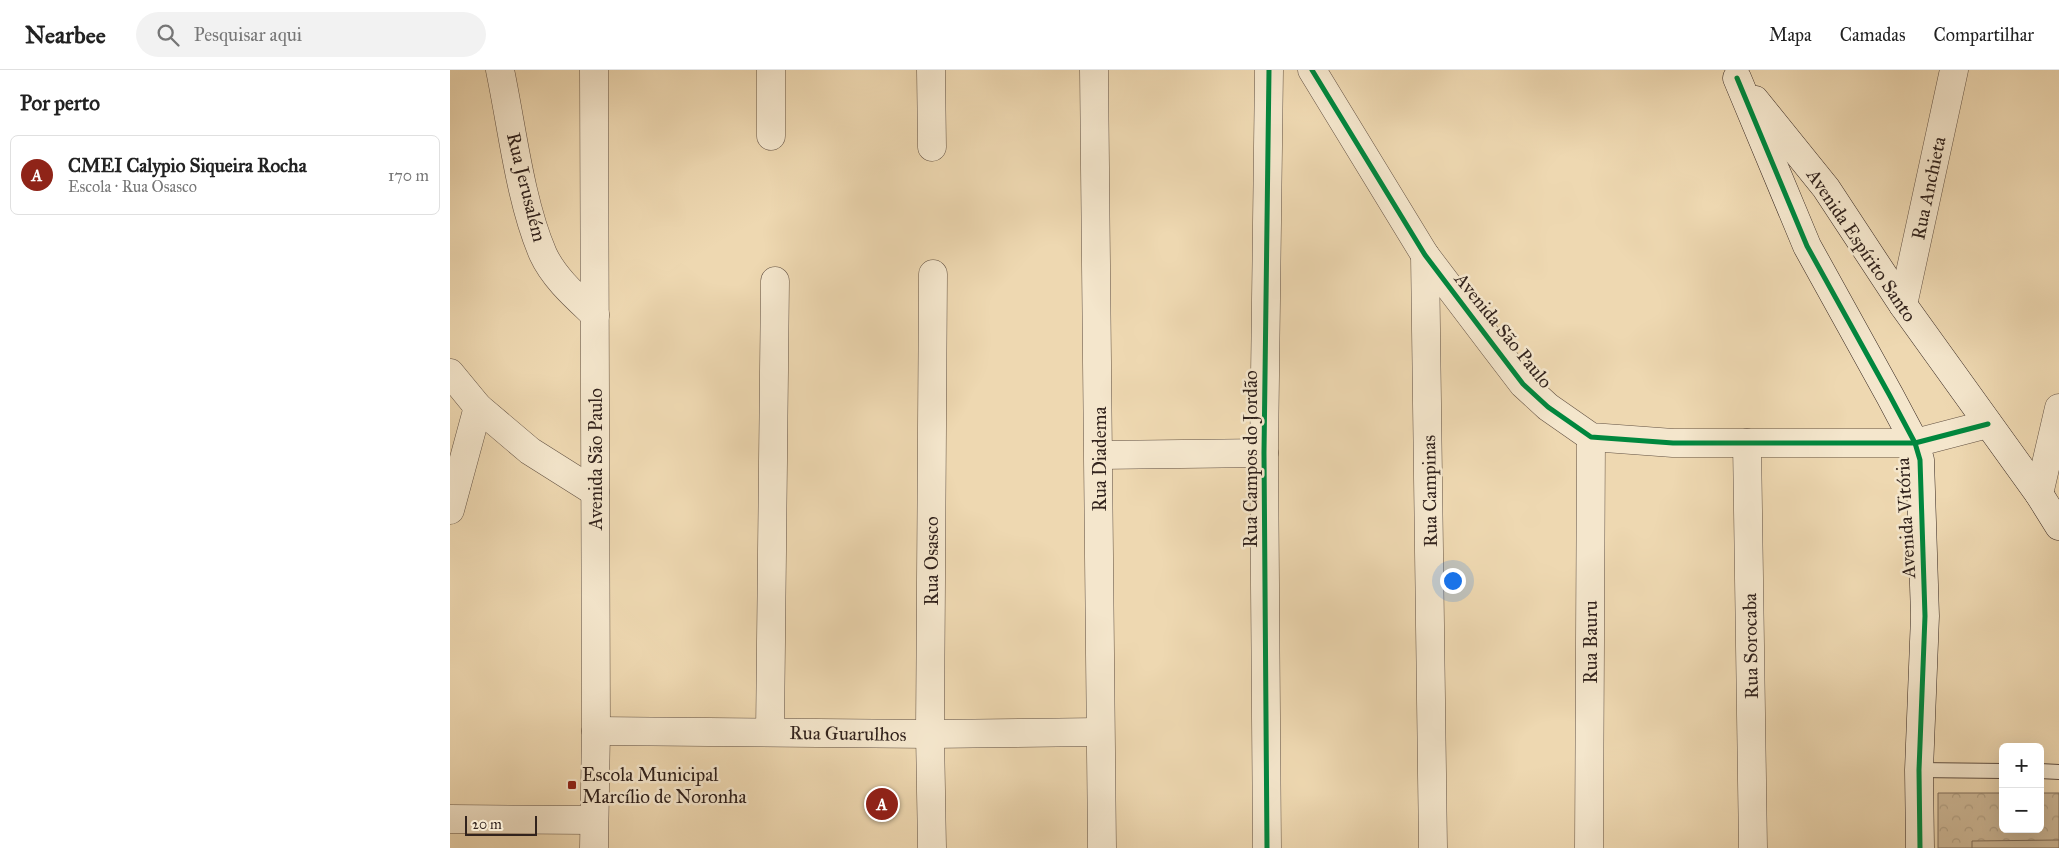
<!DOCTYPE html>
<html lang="pt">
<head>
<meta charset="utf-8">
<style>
	:root { --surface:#fff; --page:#f2f2f2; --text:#222; --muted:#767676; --line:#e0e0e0; --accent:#8f2418 }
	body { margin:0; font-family:"IM FELL Great Primer",serif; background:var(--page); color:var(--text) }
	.controls { position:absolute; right:15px; bottom:15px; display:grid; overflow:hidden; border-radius:8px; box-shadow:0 5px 20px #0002 }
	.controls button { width:45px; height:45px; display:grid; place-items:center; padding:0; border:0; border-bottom:1px solid var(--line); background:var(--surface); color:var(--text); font:25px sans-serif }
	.scale { position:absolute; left:15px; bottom:12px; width:72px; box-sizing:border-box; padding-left:5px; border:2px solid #32231d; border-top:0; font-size:14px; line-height:18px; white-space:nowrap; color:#32231d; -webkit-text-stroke:4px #f4e6cc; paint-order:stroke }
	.you { position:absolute; left:1002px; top:510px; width:18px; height:18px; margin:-12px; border:4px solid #fff; border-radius:50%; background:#1a73e8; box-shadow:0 0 0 8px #1a73e833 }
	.badge { display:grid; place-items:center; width:32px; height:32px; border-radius:50%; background:var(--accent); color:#fff; font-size:16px; font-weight:700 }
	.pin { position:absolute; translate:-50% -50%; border:2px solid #fff; box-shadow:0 1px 5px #0006 }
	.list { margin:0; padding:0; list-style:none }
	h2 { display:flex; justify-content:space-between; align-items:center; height:65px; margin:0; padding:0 20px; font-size:21px }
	h2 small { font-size:16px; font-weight:400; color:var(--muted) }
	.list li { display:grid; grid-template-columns:32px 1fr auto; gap:15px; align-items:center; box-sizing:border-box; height:80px; margin:0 10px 10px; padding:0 10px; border:1px solid var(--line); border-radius:8px }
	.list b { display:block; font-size:19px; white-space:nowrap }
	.list p { margin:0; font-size:16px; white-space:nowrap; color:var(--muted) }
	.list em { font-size:16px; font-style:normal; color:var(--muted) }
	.icon { flex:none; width:28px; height:28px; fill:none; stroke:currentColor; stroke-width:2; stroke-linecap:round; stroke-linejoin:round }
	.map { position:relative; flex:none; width:1609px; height:778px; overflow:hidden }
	header { display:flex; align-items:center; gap:30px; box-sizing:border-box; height:70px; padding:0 25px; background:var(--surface); border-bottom:1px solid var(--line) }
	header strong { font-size:24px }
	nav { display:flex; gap:28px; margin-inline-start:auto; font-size:18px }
	.search { width:350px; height:45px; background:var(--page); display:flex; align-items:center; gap:12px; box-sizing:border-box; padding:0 18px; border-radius:28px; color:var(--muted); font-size:19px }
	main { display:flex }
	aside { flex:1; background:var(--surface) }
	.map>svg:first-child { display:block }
	.park { fill:url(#park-crowns); stroke:#806e5a }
	.pitch { fill:#ceb998; stroke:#806e5a }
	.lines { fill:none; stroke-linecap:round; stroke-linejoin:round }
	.lane-casing { stroke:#615042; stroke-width:16 }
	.street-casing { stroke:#615042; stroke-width:29 }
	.secondary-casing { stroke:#32231d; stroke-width:29 }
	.lane { stroke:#f4e6cc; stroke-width:14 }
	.street { stroke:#f4e6cc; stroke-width:28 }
	.secondary { stroke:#f4e6cc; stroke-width:28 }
	.cycleway-casing { stroke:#f4e6cc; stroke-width:8 }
	.cycleway { stroke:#00873e; stroke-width:5 }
	.poi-dot { fill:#8f2418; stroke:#f4e6cc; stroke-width:2 }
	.labels { text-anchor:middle; stroke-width:5; stroke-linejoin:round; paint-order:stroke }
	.street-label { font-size:19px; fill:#32231d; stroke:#f4e6cc }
	.poi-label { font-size:19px; fill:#32231d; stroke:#f4e6cc; text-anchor:start }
</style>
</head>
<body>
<header>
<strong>Nearbee</strong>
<div class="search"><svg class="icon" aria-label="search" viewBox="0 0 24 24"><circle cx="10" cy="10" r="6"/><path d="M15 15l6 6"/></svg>Pesquisar aqui</div>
<nav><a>Mapa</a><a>Camadas</a><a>Compartilhar</a></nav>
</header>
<main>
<aside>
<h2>Por perto<small></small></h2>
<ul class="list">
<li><span class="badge">A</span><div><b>CMEI Calypio Siqueira Rocha</b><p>Escola · Rua Osasco</p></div><em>170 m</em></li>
</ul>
</aside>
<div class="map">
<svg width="1609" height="778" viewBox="0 0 1609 778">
	<defs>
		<pattern id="park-crowns" width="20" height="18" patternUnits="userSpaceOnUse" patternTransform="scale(1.25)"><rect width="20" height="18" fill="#ceb998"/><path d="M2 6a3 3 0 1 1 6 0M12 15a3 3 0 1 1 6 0" fill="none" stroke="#b19f83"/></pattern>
	</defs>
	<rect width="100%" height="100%" fill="#eed8b1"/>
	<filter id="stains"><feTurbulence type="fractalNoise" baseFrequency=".004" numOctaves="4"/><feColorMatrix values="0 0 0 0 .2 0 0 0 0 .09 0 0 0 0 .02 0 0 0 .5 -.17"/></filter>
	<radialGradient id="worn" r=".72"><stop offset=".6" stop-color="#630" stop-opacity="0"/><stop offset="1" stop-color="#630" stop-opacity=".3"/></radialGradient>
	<polygon class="park" points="1488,723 1553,723 1553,759 1590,759 1590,723 1609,723 1609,778 1488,778"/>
	<polygon class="pitch" points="1609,770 1609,778 1522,778 1522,771"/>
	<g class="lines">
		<g class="lane-casing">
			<g id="lane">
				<polyline points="1469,700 1553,701"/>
				<polyline points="1590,701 1609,702"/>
			</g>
		</g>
		<g class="street-casing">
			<g id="street">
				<path d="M50,0C62,57 70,131 93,184C104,208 126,227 145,245"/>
				<polyline points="144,0 146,661 144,778"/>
				<polyline points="481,0 482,77"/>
				<polyline points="644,0 652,778"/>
				<polyline points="862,0 975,185 1044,276 1073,314 1098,337 1141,367 1223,373 1465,373 1538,354"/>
				<polyline points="321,66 321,0"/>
				<polyline points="975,185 983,778"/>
				<polyline points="1453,235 1504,0"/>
				<polyline points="0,303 28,337 80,381 145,422"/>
				<polyline points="1297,373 1303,778"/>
				<polyline points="649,385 814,383"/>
				<polyline points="1589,424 1609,338"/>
				<polyline points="0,440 28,337"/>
				<polyline points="146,661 480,664 649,662"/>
				<polyline points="320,662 325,211"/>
				<polyline points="0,749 144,750"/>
				<polyline points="482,778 480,664 483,204"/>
				<polyline points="817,778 814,383 819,0"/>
				<polyline points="1139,778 1141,367"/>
			</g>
		</g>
		<g class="secondary-casing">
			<g id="secondary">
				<polyline points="1287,8 1357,176 1440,326 1465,373 1470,390 1475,546 1469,700 1470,778"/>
				<polyline points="1305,30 1376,118 1453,235 1589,424 1609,456"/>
			</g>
		</g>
		<use href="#lane" class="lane"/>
		<use href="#street" class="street"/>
		<use href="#secondary" class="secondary"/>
		<g class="cycleway-casing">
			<g id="cycleway">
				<polyline points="862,0 975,185 1044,276 1073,314 1098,337 1141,367 1223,373 1465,373 1538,354"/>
				<polyline points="1287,8 1357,176 1440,326 1465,373 1470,390 1475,546 1469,700 1470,778"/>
				<polyline points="817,778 814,383 819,0"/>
			</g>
		</g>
		<use href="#cycleway" class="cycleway"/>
	</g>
	<rect class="poi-dot" x="117" y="710" width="10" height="10" rx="2.5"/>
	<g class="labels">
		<g class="street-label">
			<text transform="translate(77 117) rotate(76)" y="7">Rua Jerusalém</text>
			<text transform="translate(1478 118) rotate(-78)" y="7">Rua Anchieta</text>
			<text transform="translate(1412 175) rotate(56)" y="7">Avenida Espírito Santo</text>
			<text transform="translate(1054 260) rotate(51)" y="7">Avenida São Paulo</text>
			<text transform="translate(145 389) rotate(-90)" y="7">Avenida São Paulo</text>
			<text transform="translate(649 389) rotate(-90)" y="7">Rua Diadema</text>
			<text transform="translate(800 389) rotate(-90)" y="7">Rua Campos do Jordão</text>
			<text transform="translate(979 421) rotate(-91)" y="7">Rua Campinas</text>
			<text transform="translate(1455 448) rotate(-93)" y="7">Avenida Vitória</text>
			<text transform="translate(481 491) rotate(-90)" y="7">Rua Osasco</text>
			<text transform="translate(1140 572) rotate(-90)" y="7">Rua Bauru</text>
			<text transform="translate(1300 576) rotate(-91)" y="7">Rua Sorocaba</text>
			<text transform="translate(398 663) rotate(1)" y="7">Rua Guarulhos</text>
		</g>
		<g class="poi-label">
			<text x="132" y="711">Escola Municipal<tspan x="132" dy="22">Marcílio de Noronha</tspan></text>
		</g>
	</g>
	<rect width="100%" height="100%" filter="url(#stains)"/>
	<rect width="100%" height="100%" fill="url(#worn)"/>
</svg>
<div class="controls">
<button>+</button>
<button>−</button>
</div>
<div class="scale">20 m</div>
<div class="you"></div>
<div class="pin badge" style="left:432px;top:734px">A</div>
</div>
</main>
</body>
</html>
